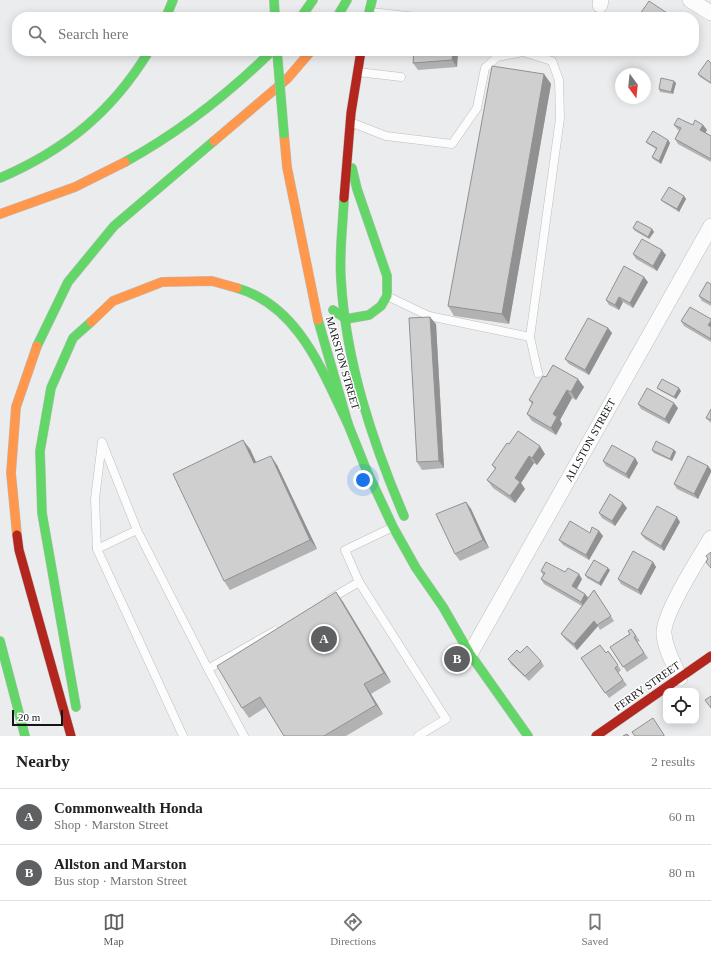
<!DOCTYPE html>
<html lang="en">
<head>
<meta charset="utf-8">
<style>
	:root { --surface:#fff; --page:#f6f6f6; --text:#222; --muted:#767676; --line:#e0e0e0; --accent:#5f6062 }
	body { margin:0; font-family:"Times New Roman",serif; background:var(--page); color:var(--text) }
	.controls { position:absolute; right:12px; bottom:12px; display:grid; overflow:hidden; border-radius:8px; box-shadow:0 2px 10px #0003 }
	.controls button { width:36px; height:36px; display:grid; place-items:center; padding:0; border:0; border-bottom:1px solid var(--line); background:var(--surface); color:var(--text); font:20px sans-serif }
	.compass { position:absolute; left:615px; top:68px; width:36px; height:36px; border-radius:50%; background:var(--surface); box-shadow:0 2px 10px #0003; rotate:165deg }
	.scale { position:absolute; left:12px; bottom:10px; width:51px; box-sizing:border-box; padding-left:4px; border:2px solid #141517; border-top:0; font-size:11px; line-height:14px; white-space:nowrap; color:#141517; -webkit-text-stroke:3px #fff; paint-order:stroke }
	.you { position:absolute; left:363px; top:480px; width:14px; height:14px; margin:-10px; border:3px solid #fff; border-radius:50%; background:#1a73e8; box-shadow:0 0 0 6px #1a73e833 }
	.badge { display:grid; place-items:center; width:26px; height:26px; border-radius:50%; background:var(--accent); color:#fff; font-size:13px; font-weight:700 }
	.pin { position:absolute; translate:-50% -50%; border:2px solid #fff; box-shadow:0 1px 4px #0006 }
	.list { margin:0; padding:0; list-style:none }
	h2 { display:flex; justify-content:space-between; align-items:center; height:52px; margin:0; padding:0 16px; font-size:17px }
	h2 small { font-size:13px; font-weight:400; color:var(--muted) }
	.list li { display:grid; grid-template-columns:26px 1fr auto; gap:12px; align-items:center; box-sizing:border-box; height:56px; padding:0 16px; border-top:1px solid var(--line) }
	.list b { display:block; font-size:15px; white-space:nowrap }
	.list p { margin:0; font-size:13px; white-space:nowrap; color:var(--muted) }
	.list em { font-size:13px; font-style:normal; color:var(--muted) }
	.icon { flex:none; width:22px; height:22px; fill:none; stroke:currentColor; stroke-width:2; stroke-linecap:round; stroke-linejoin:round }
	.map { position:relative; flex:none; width:711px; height:736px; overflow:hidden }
	.search { position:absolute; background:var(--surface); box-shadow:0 2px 10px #0003; left:12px; right:12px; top:12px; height:44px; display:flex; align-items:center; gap:10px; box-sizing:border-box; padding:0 14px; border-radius:16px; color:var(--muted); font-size:15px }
	.sheet { height:164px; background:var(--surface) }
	nav { display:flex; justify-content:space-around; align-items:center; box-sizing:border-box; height:56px; border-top:1px solid var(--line); background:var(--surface); font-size:11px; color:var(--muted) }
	nav a { display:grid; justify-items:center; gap:2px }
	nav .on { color:var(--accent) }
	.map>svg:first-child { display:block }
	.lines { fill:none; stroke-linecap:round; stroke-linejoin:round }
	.lane-casing { stroke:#bdbec0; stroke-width:9 }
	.street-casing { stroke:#bdbec0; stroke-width:16 }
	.fast-casing { stroke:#bdbec0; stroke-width:10 }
	.slow-casing { stroke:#bdbec0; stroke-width:10 }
	.jam-casing { stroke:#bdbec0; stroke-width:10 }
	.lane { stroke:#fcfcfc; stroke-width:8 }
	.street { stroke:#fcfcfc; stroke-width:15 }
	.fast { stroke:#63d668; stroke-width:9 }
	.slow { stroke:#ff974d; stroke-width:9 }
	.jam { stroke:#b3261e; stroke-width:9 }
	.fast-bridge-casing { stroke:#bdbec0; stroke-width:10; stroke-linecap:butt }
	.fast-bridge { stroke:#63d668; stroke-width:9 }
	.wall { fill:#b2b2b3 }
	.shaded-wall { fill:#919192 }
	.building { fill:#cfcfd0; stroke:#919192 }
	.labels { text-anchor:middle; stroke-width:3; stroke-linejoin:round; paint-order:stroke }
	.street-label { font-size:11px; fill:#141517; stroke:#fff }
</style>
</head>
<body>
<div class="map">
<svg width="711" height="736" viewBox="0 0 711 736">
	<rect width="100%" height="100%" fill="#eaecee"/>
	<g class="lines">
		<g class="lane-casing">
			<g id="lane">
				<polyline points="370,12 417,17"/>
				<polyline points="358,72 401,77"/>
				<polyline points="350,122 386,136 452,144 477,108 485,68 497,57 523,52 552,61 559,80 560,118 530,337 429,316 387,296"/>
				<polyline points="530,337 538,373"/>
				<polyline points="97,549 137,530"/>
				<polyline points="359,582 446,719 418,736"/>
				<polyline points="330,599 359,582 345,550 393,527"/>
				<polyline points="208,669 244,736"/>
				<polyline points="183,736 97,549 95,499 102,442 137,530 208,669 275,631"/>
			</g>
		</g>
		<g class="street-casing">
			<g id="street">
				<polyline points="690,0 711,13"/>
				<polyline points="600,5 601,0"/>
				<polyline points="470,654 711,226"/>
				<path d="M680,678C674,664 665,649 664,634C662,616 700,556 711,538"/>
			</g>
		</g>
		<g class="fast-casing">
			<g id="fast">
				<polyline points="274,0 275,17"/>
				<polyline points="166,17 173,0"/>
				<polyline points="301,17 313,0"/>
				<polyline points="337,17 347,0"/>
				<polyline points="368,17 372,0"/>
				<path d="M125,162C180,132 227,95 272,51"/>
				<path d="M0,178C65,150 112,112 149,51"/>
				<path d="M344,198C343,225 339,252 341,280C346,362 372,441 404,516"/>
				<path d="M237,288C299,306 322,371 348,424"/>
				<polyline points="333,310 346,319 369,315 381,306 387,296 387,276 357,189 352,168"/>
				<polyline points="318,320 348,424 366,469 393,527 416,568 443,607 470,654 528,736"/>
				<polyline points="37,346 68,282 114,226 214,141"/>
				<polyline points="0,641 25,736"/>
				<polyline points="76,707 42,513 40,451 51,388 73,338 91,322"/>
			</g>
		</g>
		<g class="slow-casing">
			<g id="slow">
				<polyline points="284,134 287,167 318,320"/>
				<polyline points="214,141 287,79 311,51"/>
				<polyline points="0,214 75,187 125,162"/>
				<polyline points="91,322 113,301 162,282 212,281 237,288"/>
				<polyline points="17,535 11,473 16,407 37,346"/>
			</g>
		</g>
		<g class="jam-casing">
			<g id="jam">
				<polyline points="344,198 351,113 361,51"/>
				<polyline points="17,535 19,550 71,736"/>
				<polyline points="596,736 711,656"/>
			</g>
		</g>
		<use href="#lane" class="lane"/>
		<use href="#street" class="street"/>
		<use href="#fast" class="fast"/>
		<use href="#slow" class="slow"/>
		<use href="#jam" class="jam"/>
		<g class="fast-bridge-casing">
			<polyline id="fast-bridge" points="277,51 284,134"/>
		</g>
		<use href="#fast-bridge" class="fast-bridge"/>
	</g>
	<g class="wall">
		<polygon points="414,51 458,51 457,67 418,70 413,63"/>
		<polygon points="711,63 711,84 700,77 698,74"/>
		<polygon points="544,74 551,84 509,324 454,316 448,306"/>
		<polygon points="676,83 673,94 660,92 659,89"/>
		<polygon points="674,125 703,125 707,130 705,132 711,136 711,162 678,144 675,139 679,130 678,130"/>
		<polygon points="668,140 670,143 661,164 653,159 652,157 656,149 648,144 646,142"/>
		<polygon points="684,196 686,199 679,212 663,202 661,200"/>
		<polygon points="633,228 652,229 654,232 649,239 635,231"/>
		<polygon points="633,254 666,255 657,271 636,259"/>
		<polygon points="648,282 633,308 623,302 619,310 609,305 606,300"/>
		<polygon points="711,284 711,306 702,301 699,296"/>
		<polygon points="711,319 711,342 684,326 681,321"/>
		<polygon points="436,324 444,468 422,470 417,462"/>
		<polygon points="608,328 612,333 589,375 569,364 565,359"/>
		<polygon points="546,377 584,387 576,400 572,398 560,420 562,424 556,435 532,421 527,414 532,404 529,400"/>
		<polygon points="657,388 681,391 676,399 659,390"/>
		<polygon points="638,404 678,408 669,424 641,409"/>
		<polygon points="711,409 711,423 706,418"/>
		<polygon points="509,444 545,454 537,465 534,463 521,483 525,489 515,503 493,488 487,480 495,469 492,465"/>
		<polygon points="250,449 256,462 277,465 317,549 230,590 224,581"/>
		<polygon points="652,450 674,450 676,452 672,461 654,453"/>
		<polygon points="635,458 638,463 629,479 606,466 603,461"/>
		<polygon points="708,466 711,470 711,472 698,499 677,489 674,484"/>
		<polygon points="466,502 471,509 489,548 460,561 455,554"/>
		<polygon points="627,508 615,526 602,518 599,513"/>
		<polygon points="680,522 664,551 645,539 641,534"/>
		<polygon points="599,531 603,536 589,560 563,545 559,540 590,533"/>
		<polygon points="653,562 656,567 641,595 621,584 618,579"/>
		<polygon points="610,570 601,586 587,578 585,575"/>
		<polygon points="541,571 565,572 582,579 577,589 585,594 588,598 594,590 614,621 600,630 598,626 577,650 565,639 561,634 582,606 544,584 541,579 543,575"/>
		<polygon points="336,592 343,602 391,682 371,694 383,714 346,736 284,736 266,707 249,718 242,708"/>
		<polygon points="631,629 640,641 637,642 648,658 627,672 610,647 630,634"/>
		<polygon points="608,651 621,670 618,673 627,685 609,698 581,658 606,653"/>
		<polygon points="520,653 541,661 544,666 529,681 511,664 508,659"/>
	</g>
	<g class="shaded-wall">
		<polygon points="453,51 458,51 457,67 452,60"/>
		<polygon points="544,74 551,84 509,324 502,314"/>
		<polygon points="674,81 676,83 673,94 671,92"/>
		<polygon points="703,125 707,130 704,135 700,130"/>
		<polygon points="668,140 670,143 661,164 659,161"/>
		<polygon points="684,196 686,199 679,212 677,209"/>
		<polygon points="652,229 654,232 649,239 648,237"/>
		<polygon points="662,250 666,255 657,271 653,266"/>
		<polygon points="644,277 648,282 633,308 630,303"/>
		<polygon points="619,297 623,302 619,310 615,305"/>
		<polygon points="430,317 436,324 444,468 439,461"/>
		<polygon points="711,321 711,329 708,325"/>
		<polygon points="608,328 612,333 589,375 585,370"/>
		<polygon points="578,379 584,387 576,400 571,392"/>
		<polygon points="679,388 681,391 676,399 674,397"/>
		<polygon points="567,390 572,398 560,420 562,424 556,435 551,428 553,414"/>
		<polygon points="674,403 678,408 669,424 665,419"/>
		<polygon points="243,440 250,449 261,473 254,463"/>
		<polygon points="540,446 545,454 537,465 532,458"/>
		<polygon points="674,450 676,452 672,461 670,459"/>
		<polygon points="271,456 277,465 317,549 310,540"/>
		<polygon points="529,456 534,463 521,483 525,489 515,503 510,496 515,478"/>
		<polygon points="635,458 638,463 629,479 626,474"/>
		<polygon points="708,466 711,470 711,472 698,499 694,494"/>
		<polygon points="466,502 471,509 489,548 483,540"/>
		<polygon points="623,503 627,508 615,526 612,521"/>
		<polygon points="677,517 680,522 664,551 661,546"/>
		<polygon points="599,531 603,536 589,560 586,555"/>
		<polygon points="653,562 656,567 641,595 638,590"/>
		<polygon points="608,568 610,570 601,586 599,583"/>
		<polygon points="579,574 582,579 575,591 572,586"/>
		<polygon points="336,592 343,602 391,682 384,673"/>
		<polygon points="585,594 589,599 584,607 581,602"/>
		<polygon points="594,621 598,626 577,650 574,644"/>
		<polygon points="364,684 371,694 383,714 376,705"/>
	</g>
	<g class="building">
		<polygon points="649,1 673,17 638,17"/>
		<polygon points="414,51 453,51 452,60 413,63"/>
		<polygon points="708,60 711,63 711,83 698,74"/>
		<polygon points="492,66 544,74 502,314 448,306"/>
		<polygon points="661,78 674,81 671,92 659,89"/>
		<polygon points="678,118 693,125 695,120 703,125 700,130 711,136 711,159 675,139 681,128 674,125"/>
		<polygon points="653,131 668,140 659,161 652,157 657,148 646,142"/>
		<polygon points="669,187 684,196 677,209 661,200"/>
		<polygon points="637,221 652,229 648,237 633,228"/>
		<polygon points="642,239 662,250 653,266 633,254"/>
		<polygon points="624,266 644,277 630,303 619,297 615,305 606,300"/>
		<polygon points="707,282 711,284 711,303 699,296"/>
		<polygon points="690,307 711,319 711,321 708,325 711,327 711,339 681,321"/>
		<polygon points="430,317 439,461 417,462 409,318"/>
		<polygon points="588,318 608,328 585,370 565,359"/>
		<polygon points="553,365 578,379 571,392 567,390 553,414 557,417 551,428 527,414 533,402 529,400 543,376 546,377"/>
		<polygon points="662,379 679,388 674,397 657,388"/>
		<polygon points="647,388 674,403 665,419 638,404"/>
		<polygon points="711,409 711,420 706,418"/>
		<polygon points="518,431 540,446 532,458 529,456 515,478 520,482 510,496 487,480 496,468 492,465 507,443 509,444"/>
		<polygon points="243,440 254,463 271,456 310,540 224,581 173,474"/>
		<polygon points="656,441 674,450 670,459 652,450"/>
		<polygon points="612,445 635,458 626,474 603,461"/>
		<polygon points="688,456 708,466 694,494 674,484"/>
		<polygon points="610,494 623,503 612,521 599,513"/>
		<polygon points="466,502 483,540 455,554 436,514"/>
		<polygon points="657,506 677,517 661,546 641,534"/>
		<polygon points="570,521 590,533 592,527 599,531 586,555 559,540"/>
		<polygon points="633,551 653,562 638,590 618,579"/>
		<polygon points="711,552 711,568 706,562 708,559 706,556"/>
		<polygon points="594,560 608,568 599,583 585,575"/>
		<polygon points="546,562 565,572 568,568 579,574 572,586 585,594 581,602 541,579 545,573 541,571"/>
		<polygon points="594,590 611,616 597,625 594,621 574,644 561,634"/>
		<polygon points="336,592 384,673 364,684 376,705 324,736 284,736 260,697 242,708 217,666"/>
		<polygon points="631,629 636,636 634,637 644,653 623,667 610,647 630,634 628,631"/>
		<polygon points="600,645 606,653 608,651 618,665 615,668 623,680 605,693 581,658"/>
		<polygon points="527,646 541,661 525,676 508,659 517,650 520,653"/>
		<polygon points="711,696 711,708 705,700"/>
		<polygon points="653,718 664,735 664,736 635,736 632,732"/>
		<polygon points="627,734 629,736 623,736"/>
	</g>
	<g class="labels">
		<g class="street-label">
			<text transform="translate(343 363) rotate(74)" y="4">MARSTON STREET</text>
			<text transform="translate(590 440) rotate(-61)" y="4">ALLSTON STREET</text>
			<text transform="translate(647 686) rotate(-35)" y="4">FERRY STREET</text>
		</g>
	</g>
</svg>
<div class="controls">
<button><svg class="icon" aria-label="locate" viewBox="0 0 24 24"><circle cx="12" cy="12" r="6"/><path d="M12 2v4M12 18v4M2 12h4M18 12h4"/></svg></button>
</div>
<svg class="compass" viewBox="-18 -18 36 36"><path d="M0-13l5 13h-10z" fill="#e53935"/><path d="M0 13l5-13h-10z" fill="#767676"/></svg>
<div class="scale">20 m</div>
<div class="you"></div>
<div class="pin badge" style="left:324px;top:639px">A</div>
<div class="pin badge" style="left:457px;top:659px">B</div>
<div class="search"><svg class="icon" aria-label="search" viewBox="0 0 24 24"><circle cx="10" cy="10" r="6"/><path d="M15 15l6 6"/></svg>Search here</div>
</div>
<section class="sheet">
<h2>Nearby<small>2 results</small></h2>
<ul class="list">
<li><span class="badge">A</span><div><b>Commonwealth Honda</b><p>Shop · Marston Street</p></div><em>60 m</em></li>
<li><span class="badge">B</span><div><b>Allston and Marston</b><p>Bus stop · Marston Street</p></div><em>80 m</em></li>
</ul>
</section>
<nav>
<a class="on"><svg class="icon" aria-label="map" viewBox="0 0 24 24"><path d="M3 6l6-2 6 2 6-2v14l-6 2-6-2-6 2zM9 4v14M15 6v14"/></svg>Map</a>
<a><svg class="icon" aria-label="directions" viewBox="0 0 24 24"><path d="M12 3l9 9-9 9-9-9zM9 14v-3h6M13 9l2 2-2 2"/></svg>Directions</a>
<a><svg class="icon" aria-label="saved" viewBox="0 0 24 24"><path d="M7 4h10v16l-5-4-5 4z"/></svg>Saved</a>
</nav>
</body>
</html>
